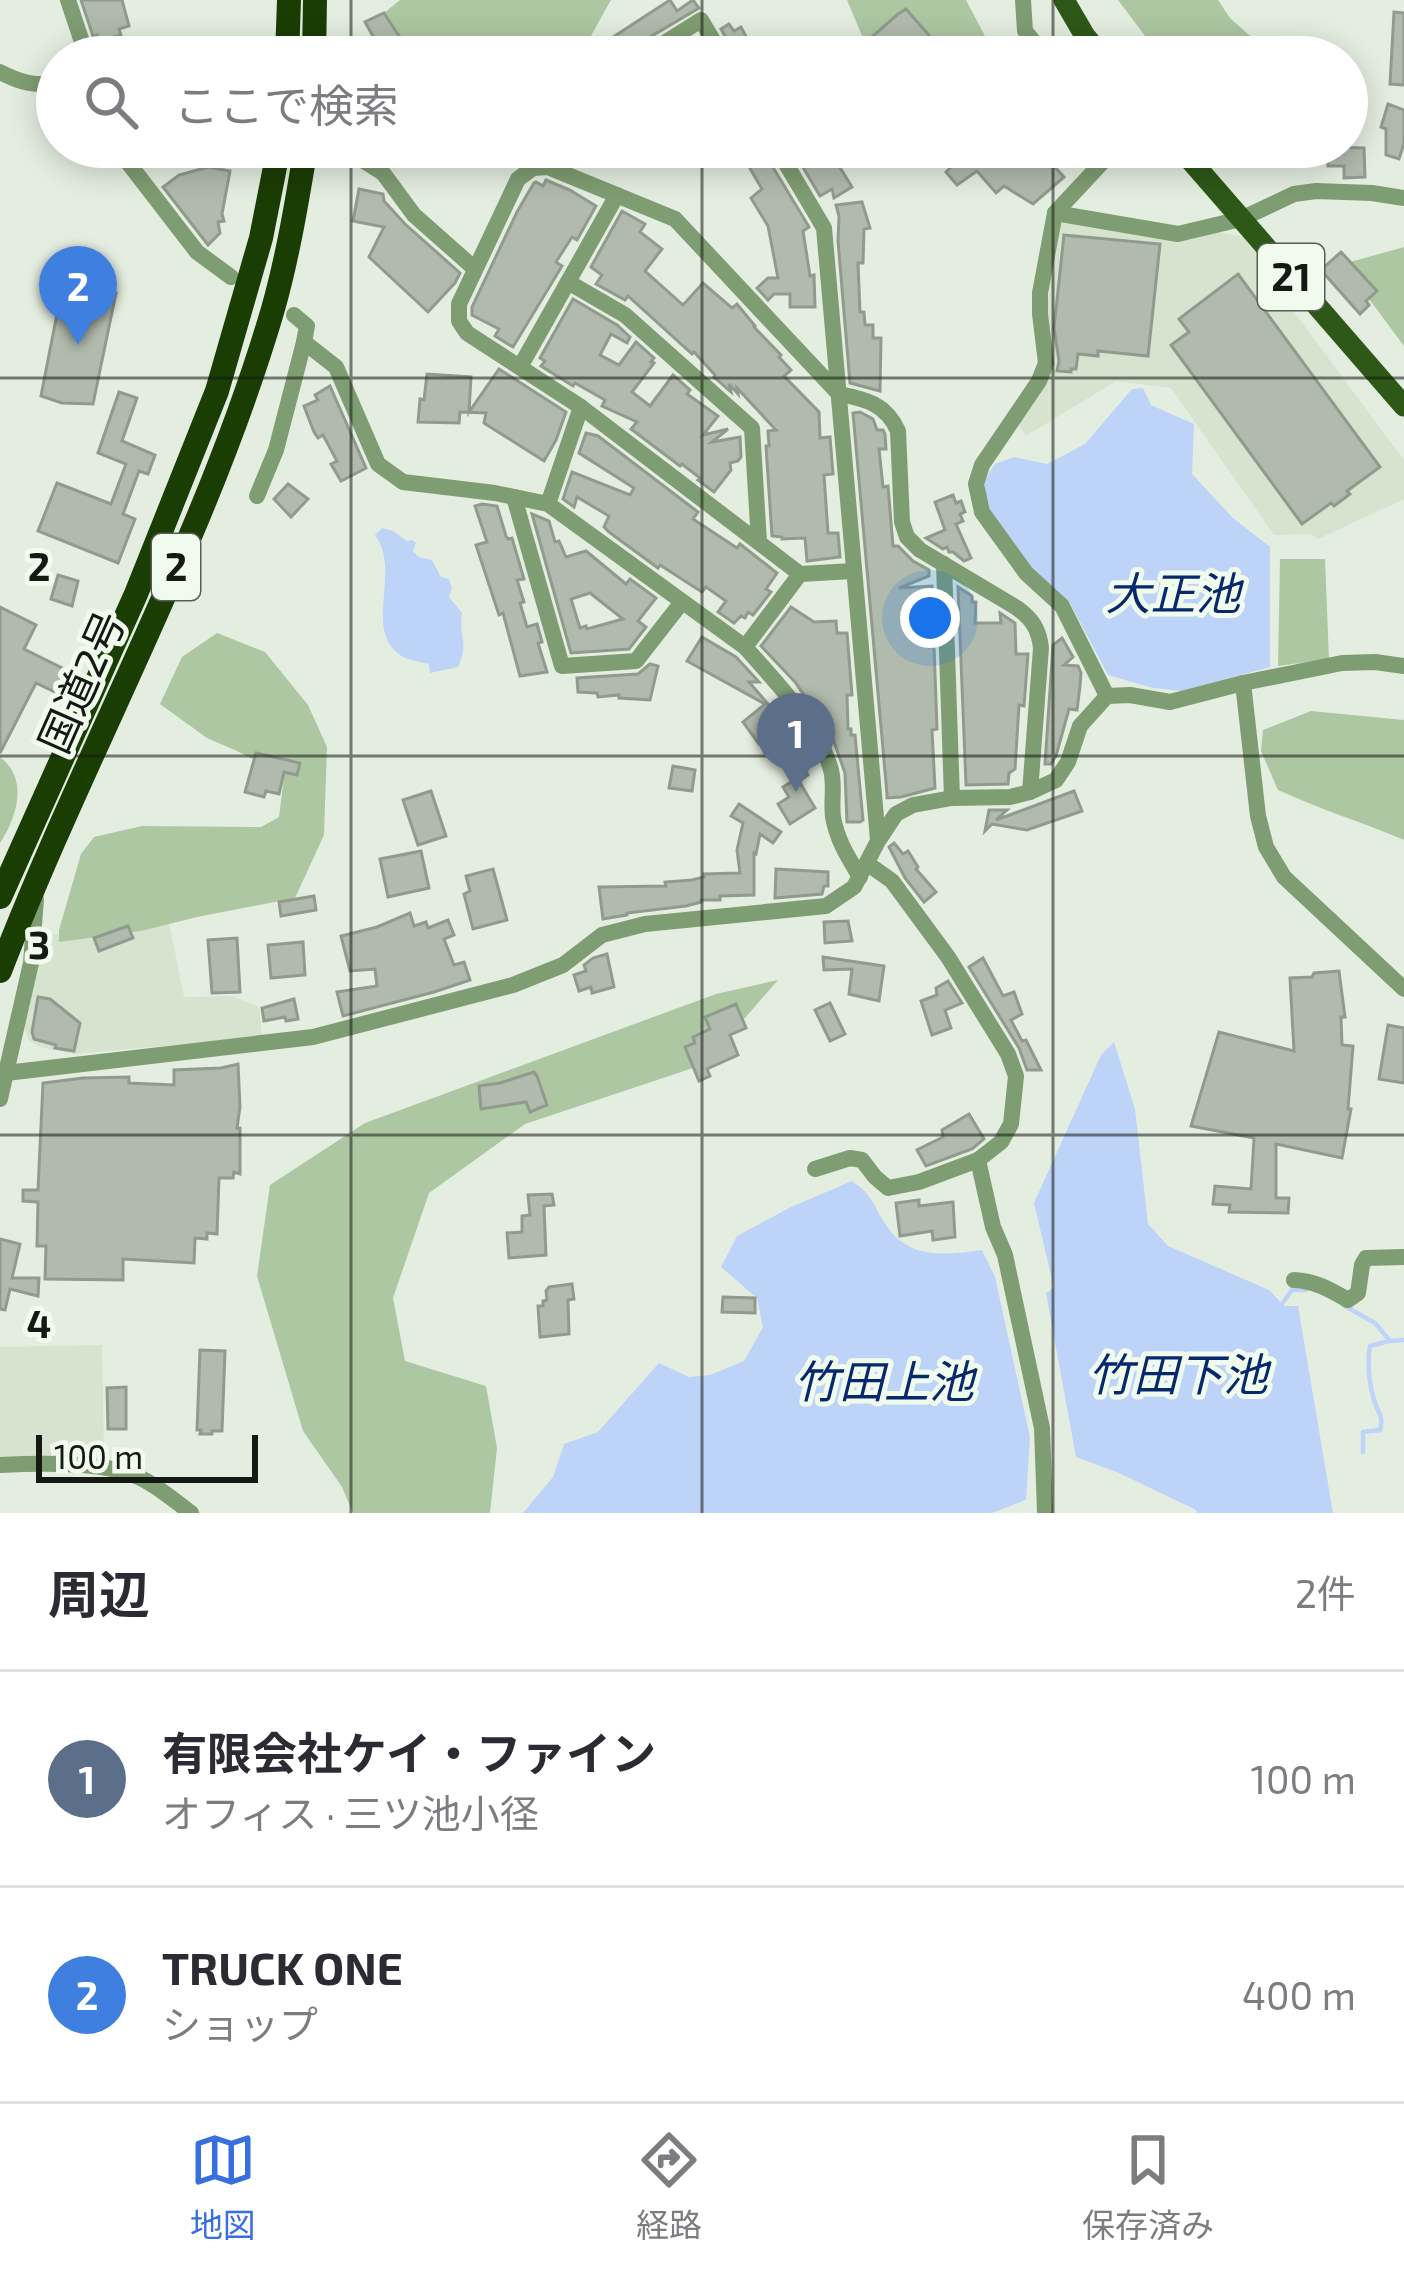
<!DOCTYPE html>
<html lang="ja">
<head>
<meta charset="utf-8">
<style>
	:root { --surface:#fff; --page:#f7f7f7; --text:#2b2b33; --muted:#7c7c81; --line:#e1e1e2; --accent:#376fde }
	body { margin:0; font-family:"Exo 2","Noto Sans JP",sans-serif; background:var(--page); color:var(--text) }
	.scale { position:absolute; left:36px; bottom:30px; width:222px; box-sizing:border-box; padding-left:12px; border:6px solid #151914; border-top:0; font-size:33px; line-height:42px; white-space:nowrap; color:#151914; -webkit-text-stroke:9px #f1fbed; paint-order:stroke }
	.you { position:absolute; left:930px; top:618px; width:42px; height:42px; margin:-30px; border:9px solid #fff; border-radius:50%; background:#1a73e8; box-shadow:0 0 0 18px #1a73e833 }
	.badge { display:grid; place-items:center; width:78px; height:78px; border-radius:50%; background:var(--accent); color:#fff; font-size:39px; font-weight:700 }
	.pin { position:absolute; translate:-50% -99px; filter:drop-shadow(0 3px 6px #0008) }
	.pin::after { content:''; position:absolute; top:63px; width:42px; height:36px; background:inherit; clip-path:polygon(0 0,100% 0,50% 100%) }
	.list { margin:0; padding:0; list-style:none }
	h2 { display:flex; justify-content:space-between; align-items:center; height:156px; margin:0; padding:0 48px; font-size:51px }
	h2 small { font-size:39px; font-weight:400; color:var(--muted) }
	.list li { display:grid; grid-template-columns:78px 1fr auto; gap:36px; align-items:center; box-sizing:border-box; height:216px; padding:0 48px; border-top:3px solid var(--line) }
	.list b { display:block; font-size:45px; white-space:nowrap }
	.list p { margin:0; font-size:39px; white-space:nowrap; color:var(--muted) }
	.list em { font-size:39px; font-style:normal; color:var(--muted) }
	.icon { flex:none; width:66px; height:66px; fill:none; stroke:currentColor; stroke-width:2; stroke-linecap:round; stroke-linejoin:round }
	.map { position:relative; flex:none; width:1404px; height:1513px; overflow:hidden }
	.search { position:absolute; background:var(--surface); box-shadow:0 6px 30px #0003; left:36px; right:36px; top:36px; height:132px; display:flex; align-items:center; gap:30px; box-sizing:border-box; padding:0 42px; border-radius:66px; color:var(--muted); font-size:45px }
	.sheet { height:588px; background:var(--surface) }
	nav { display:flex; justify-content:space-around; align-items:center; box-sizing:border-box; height:168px; border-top:3px solid var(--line); background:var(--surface); font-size:33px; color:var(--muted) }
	nav a { display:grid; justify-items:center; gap:6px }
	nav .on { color:var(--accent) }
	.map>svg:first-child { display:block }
	.built { fill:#d5e3cf }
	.green { fill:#adc7a2 }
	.water { fill:#bed3f8 }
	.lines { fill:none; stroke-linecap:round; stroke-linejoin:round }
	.stream { stroke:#bed3f8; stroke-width:4.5 }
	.building { fill:#b1bbad; stroke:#919b8d; stroke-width:3; fill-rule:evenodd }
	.minor { stroke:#7f9d72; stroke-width:16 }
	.major { stroke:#2e5817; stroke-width:21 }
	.highway { stroke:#1a3d04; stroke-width:24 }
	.grid { fill:none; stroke:#151914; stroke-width:3; stroke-opacity:0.55 }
	.labels { text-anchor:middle; stroke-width:10; stroke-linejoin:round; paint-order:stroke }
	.shield { fill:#f1fbed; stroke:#575d55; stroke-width:3 }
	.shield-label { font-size:39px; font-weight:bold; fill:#151914 }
	.street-label { font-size:42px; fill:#151914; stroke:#f1fbed }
	.water-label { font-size:45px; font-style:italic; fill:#07286c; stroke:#f1fbed }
	.grid-label { font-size:39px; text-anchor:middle; font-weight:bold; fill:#151914; stroke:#f1fbed; stroke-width:10; stroke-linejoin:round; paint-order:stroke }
</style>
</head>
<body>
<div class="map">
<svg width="1404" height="1513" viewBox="0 0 1404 1513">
	<rect width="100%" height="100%" fill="#e4eee0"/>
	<g class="built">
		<polygon points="1064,220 1171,239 1190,240 1216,232 1245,237 1281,278 1274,285 1404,460 1404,499 1318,539 1310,534 1274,535 1171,388 1116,381 1026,436 1016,422 1040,372 1056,231"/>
		<polygon points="167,912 184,997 232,996 259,1007 262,1037 74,1054 40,1047 29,1040 23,1025 41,935 91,933"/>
		<polygon points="102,1345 104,1458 0,1457 0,1347"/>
	</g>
	<g class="green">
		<polygon points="400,0 611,0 579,57 416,57 384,13"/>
		<polygon points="847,0 966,0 996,57 871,57"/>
		<polygon points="1118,0 1218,0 1230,18 1268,52 1269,57 1161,57"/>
		<polygon points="1404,247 1404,346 1343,264"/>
		<polygon points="1280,559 1325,559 1329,659 1278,666"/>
		<polygon points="217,633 265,652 308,705 327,747 324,835 295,898 197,917 141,931 59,942 59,930 81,854 94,837 142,826 261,827 279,817 284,776 237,751 207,738 160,704 182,657"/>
		<path d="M1311,711L1404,720V840C1362,822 1319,809 1278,790L1261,751L1263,730Z"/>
		<path d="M0,757C29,779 17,817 0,843Z"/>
		<polygon points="778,980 705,1064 525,1124 429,1193 393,1298 405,1361 486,1386 497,1448 490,1513 353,1513 342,1487 303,1431 257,1276 270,1185 365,1123 716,994"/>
	</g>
	<g class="water">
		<polygon points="1143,388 1151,405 1194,424 1192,474 1233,518 1270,547 1270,667 1182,691 1153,688 1108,675 1070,603 1029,568 985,507 985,479 995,464 1014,457 1047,464 1085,444 1132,389"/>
		<path d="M382,528L393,531L407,541L412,540L416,543L413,551L419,557L432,560L441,577L449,579L452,588L449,597L462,613C458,638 470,641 458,667L430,673L429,664C420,662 407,660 400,655C363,627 402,572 375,535Z"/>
		<polygon points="1114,1042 1135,1109 1148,1224 1168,1246 1269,1290 1284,1306 1298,1306 1333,1513 1197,1513 1196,1510 1119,1473 1076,1457 1046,1293 1054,1288 1034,1203 1101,1055"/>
		<path d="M852,1181C875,1197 872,1204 886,1225C909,1260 945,1255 982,1250L995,1277L1030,1437L1026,1500L992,1513H523L553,1477L564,1444L598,1432L659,1363L689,1377L710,1375L744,1361L763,1327L757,1298L721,1267L737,1236L791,1207Z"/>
	</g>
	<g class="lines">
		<g class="stream">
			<polyline points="1343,1305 1375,1323 1390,1341 1404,1340"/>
			<polyline points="1279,1308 1292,1290 1306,1290"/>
			<path d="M1363,1452V1432L1380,1430C1384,1416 1378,1413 1374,1400C1369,1384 1367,1362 1370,1346L1389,1341"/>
		</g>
	</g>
	<g class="building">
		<polygon points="81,0 122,0 129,26 119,29 121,35 99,41 97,35 93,36"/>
		<polygon points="670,0 677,11 693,0 699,8 635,46 626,57 613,57 604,43"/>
		<polygon points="906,9 948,57 849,57 898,14"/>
		<polygon points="1394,12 1404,13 1404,85 1390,84"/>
		<polygon points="384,13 397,33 415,57 386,57 380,49 365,22"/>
		<polygon points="729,24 734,31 741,27 751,46 747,48 753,57 736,57 721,29"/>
		<polygon points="1388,104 1404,110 1404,143 1399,159 1386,155 1386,129 1381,127"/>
		<polygon points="791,147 840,147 845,156 836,161 852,187 834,198 832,189 820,196"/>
		<polygon points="934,147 1037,147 1064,177 1033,204 1004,186 996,193 977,171 957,185 946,172 951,167"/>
		<polygon points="1328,147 1364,148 1365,177 1344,178 1344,166 1328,166"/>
		<polygon points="765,154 809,227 803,231 810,276 814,275 815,307 790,307 790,294 774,294 768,300 757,288 768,278 778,278 768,226 751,198 762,189 748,165"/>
		<polygon points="208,167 230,171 222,214 224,221 218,222 220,233 208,245 163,187 179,175"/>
		<polygon points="546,180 570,190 596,206 577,240 572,237 556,262 562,266 513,347 495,336 499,329 472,315 472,307 517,212 534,183 536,182 543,186"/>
		<polygon points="359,189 383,194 384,201 405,224 460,273 455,283 428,312 369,257 384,227 353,221"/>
		<polygon points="862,202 870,228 864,229 863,263 858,263 860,312 864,312 865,325 873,325 873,338 881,338 880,391 850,383 838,241 839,216 836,205"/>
		<polygon points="622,211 645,224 640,232 662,249 645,271 683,305 703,283 732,308 737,304 755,326 754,327 781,355 779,357 791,370 784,376 819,412 820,438 830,437 833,474 824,475 828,533 838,533 840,557 807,561 805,538 782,539 782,537 772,536 766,446 769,446 768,431 776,430 737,388 738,394 729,384 731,392 714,377 715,375 694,352 692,354 628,296 625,300 596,284 602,275 591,267"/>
		<polygon points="1064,235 1160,244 1148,356 1098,351 1098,356 1078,354 1076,369 1071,369 1071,372 1057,371 1059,361 1054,328"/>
		<polygon points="1341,252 1377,291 1366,301 1369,305 1360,314 1321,270"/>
		<polygon points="1238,274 1380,467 1347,491 1350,494 1334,506 1331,503 1302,524 1171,345 1189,332 1179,319"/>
		<polygon points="63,283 116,293 93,404 62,403 41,396"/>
		<polygon points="573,299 617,325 630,337 627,343 611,334 600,355 619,365 636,342 654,358 651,362 654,363 632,392 650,406 673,375 690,390 687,394 718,416 703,435 728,429 712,442 740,437 741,457 738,461 730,463 731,470 714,492 698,480 700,478 682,464 680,466 631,429 637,422 602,406 605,400 575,383 573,386 541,366 545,361 540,358"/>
		<polygon points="499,369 566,412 556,440 544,461 484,423 486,413 460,412 459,423 418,422 420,399 424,400 427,374 471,377 469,412"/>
		<polygon points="330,386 366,468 341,481 331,464 337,461 323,435 318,438 314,432 304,406 318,400 315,395"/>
		<polygon points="119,392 137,398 122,441 155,455 148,474 139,471 123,514 135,519 118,563 38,531 57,483 111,504 126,464 98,453"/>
		<polygon points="860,412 873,419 877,430 883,430 885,434 886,449 879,449 883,487 888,486 893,546 898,546 913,561 929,570 929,576 899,588 932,586 933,623 929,623 929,647 934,646 937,729 932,730 935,788 901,797 887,798 887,794 853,413"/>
		<polygon points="586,433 598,436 698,512 693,519 737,548 740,544 777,573 766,589 771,592 753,615 748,612 745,618 741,616 734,623 718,612 726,601 706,587 702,592 660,565 658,568 609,532 604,527 609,516 577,497 574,507 563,499 572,472 630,495 634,488 579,453"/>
		<polygon points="288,484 308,499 291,517 274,499"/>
		<polygon points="953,495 956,503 961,501 965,512 960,514 963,521 956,524 971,558 964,561 953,552 949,552 947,547 943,549 926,538 945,530 935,502"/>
		<polygon points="482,504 497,506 506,536 508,539 512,538 524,579 517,580 524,602 520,603 527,627 537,624 542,642 538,643 547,672 520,676 503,613 499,615 476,545 487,542 475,506"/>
		<path d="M532,514L549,521L555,542L559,541L566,557L586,551L626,584L630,579L656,598L638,621L646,627L629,649L571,653ZM590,593L623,619L587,629L586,626L580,628L571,599Z"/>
		<polygon points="58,575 78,581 72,606 51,599"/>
		<polygon points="958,587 972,596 972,602 976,602 975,623 1001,623 1000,613 1015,623 1016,654 1028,654 1024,706 1019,705 1015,769 1009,773 1008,784 966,785"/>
		<polygon points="0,607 36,625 24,649 68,671 57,693 36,683 0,753"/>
		<polygon points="791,607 814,622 836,621 837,633 847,633 852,695 847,695 848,729 851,729 851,735 855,735 863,820 860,822 847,822 845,773 832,736 795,682 761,646"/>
		<polygon points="702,637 736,657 759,682 749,682 781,719 764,733 768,737 759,744 743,722 765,704 687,661"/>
		<polygon points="1062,638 1073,657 1064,665 1078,666 1081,673 1080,686 1077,710 1069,709 1056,756 1051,764 1045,764 1053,645"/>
		<polygon points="650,664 658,666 650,700 619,698 619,695 598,697 597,693 578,692 577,678 638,674"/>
		<polygon points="256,753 300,763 297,775 284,772 279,794 266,791 264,797 245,792"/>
		<polygon points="802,764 808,775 799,781 815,808 790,824 778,804 789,797 783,787 793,781 788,772"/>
		<polygon points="673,766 695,770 692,791 669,788"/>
		<polygon points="431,791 446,836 418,845 403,800"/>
		<polygon points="1074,791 1082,811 1027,830 992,824 985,831 989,810 1007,810 996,820"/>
		<polygon points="739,804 781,832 773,843 760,834 756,854 754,853 754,895 720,896 720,900 701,900 701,902 686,906 627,913 627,915 603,919 599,887 666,886 665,882 692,880 704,877 704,874 740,873 737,850 743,823 731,816"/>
		<polygon points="894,843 903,854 908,851 918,867 916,869 936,892 924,902 905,878 889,847"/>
		<polygon points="421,851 429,888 388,897 380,859"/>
		<polygon points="493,869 507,920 473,929 464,894 470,891 466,876"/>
		<polygon points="776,869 828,872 828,886 824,886 822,894 775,898"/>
		<polygon points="314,896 316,910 281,916 279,902"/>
		<polygon points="410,913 414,926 426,922 428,928 448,920 454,935 444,939 454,965 464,962 470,980 434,992 343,1016 337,992 377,986 375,969 350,971 341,936 377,927"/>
		<polygon points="848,921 852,941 825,943 824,922"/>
		<polygon points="128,926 133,938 99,951 94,938"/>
		<polygon points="237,938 240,992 212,993 208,940"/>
		<polygon points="303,942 305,975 271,978 268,945"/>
		<polygon points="607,954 614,987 592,993 591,987 579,991 574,975 586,971 584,965 593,958"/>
		<polygon points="823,957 884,966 879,1001 849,994 852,969 824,970"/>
		<polygon points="983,958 1003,996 1014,992 1022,1014 1011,1020 1022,1041 1026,1040 1041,1070 1027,1070 1019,1048 969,967"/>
		<polygon points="1339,971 1345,1017 1341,1017 1342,1045 1353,1046 1348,1109 1351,1109 1342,1158 1276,1144 1276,1198 1289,1198 1288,1213 1229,1212 1230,1205 1213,1204 1215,1186 1251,1189 1254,1138 1191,1126 1219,1032 1294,1051 1290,978 1312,977 1314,973"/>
		<polygon points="948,981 962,1003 945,1010 951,1028 932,1035 921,1001 937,995 936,988"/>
		<polygon points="38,997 50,999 80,1023 74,1051 55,1048 56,1045 34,1039 32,1032"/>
		<polygon points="294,999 298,1019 286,1021 285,1017 264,1021 262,1008"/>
		<polygon points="830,1003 845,1034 830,1041 815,1010"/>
		<polygon points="736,1004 746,1028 730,1035 738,1055 707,1069 710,1076 699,1081 685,1047 695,1043 693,1037 710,1029 705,1017"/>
		<polygon points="1388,1025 1404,1028 1404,1083 1379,1079"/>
		<polygon points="238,1064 240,1107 237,1128 240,1128 240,1174 234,1172 233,1178 219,1178 217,1234 207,1233 207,1239 195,1238 194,1263 123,1259 123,1280 45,1279 46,1246 37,1246 38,1202 23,1201 23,1190 38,1190 43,1083 83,1078 129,1077 129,1083 174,1085 174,1070 221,1068"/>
		<polygon points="534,1072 537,1076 547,1105 530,1112 526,1102 481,1109 479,1086 500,1083"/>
		<polygon points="969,1114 984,1139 972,1149 926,1166 917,1150 943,1137 942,1130"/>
		<polygon points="552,1194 554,1205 544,1206 546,1255 509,1258 507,1233 522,1232 522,1216 530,1215 528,1195"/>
		<polygon points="919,1200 919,1206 953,1202 955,1237 933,1240 932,1231 900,1236 896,1203"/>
		<polygon points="0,1239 20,1244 12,1278 39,1278 38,1296 10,1289 5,1310 0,1309"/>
		<polygon points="572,1284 574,1299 568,1300 569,1334 540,1337 538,1306 543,1306 543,1301 547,1300 546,1291 549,1287"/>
		<polygon points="723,1297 755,1298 755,1313 722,1312"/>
		<polygon points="200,1350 225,1351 222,1431 212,1431 212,1434 200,1434 201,1430 197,1430"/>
		<polygon points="126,1387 126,1429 108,1429 107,1388"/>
	</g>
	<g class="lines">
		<g class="minor">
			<polyline points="68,0 87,57"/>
			<polyline points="1023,0 1025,31 1046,57"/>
			<polyline points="642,57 701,20 723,57"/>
			<path d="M0,72C19,82 36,87 57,83"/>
			<polyline points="120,147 123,156 197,252 231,277"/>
			<polyline points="744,147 748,147"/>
			<polyline points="776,147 824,228 878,840"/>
			<polyline points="306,149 359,158 383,173 414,215 475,269"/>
			<polyline points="1055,213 1178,234 1241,219 1294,194 1316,191 1372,193 1404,198"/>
			<polyline points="568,282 625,315 752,428 759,542"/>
			<path d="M294,315L307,326L304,342L336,367L378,464L403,482L495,493L548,504L745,647C775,681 819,726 831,770C835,785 831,802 833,817C837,840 848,857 860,877"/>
			<polyline points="520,367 617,195"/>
			<polyline points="257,496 276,450 304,342"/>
			<polyline points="514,497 562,666 636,661 682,602"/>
			<polyline points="548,504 581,407"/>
			<polyline points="944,564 952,798"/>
			<path d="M853,571L800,574L581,407L467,333L459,321V304L518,179L533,168L548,167L675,219L839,394C866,399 886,404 898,431L902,522L907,537L920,550L1017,608C1032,619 1039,629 1041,648L1030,792"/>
			<polyline points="745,647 800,574"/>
			<polyline points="1243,683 1258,816 1266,847 1284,877 1404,989"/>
			<polyline points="1107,696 1062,606 1026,573 982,512 976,484 982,465 1039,381 1046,363 1040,314 1040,293 1055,213 1109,155 1110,147"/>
			<polyline points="868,864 892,881 948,957 1008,1054 1016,1076 1011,1124 1001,1142 978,1160 993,1227 1005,1255 1042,1428 1045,1512"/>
			<polyline points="6,1073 313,1037 513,985 563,965 602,935 645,924 826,906 854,887 878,841 896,814 913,805 952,798 1010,797 1030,792 1056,780 1068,762 1080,726 1107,696 1130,695 1170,702 1243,683 1342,663 1375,662 1404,666"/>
			<polyline points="0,1099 31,963 36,899"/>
			<polyline points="815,1169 850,1158 862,1160 875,1177 888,1188 919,1182 978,1160"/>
			<path d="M1294,1280C1315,1281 1329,1289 1348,1300L1358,1293L1362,1265L1366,1258L1404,1257"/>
			<path d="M0,1465C37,1463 90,1462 125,1472C150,1479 171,1498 191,1513"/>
		</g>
		<g class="major">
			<polyline points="1064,0 1085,36 1103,57"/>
			<polyline points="1179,147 1404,406"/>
		</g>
		<g class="highway">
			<polyline points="287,57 289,0"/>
			<polyline points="314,57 315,0"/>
			<polyline points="0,897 136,594 217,391 261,238 279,147"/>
			<path d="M0,971C86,748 206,538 273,309C288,256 297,201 306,147"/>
		</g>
	</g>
	<path class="grid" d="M351,0V57M702,0V57M1053,0V57M351,147V1513M702,147V1513M1053,147V1513M0,378H1404M0,756H1404M0,1135H1404"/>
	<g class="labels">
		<g class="shield">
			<rect x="1258" y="244" width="66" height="66" rx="9"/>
			<rect x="152" y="534" width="48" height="66" rx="9"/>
		</g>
		<g class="shield-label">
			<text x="1291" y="291">21</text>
			<text x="176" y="581">2</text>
		</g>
		<g class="street-label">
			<text transform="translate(82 682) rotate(-66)" y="15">国道2号</text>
		</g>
		<g class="water-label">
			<text x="1173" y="610">大正池</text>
			<text x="1178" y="1391">竹田下池</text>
			<text x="884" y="1398">竹田上池</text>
		</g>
	</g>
	<g class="grid-label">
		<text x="39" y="581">2</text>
		<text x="39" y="959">3</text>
		<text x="39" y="1338">4</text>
	</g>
</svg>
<div class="scale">100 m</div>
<div class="you"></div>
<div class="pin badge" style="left:796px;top:792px;background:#5c6f8a">1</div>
<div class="pin badge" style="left:78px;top:345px;background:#3f7fe0">2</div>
<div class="search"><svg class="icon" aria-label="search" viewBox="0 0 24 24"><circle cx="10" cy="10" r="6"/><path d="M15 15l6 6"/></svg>ここで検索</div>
</div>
<section class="sheet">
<h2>周辺<small>2件</small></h2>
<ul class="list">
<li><span class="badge" style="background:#5c6f8a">1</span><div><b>有限会社ケイ・ファイン</b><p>オフィス · 三ツ池小径</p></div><em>100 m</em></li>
<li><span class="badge" style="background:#3f7fe0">2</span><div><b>TRUCK ONE</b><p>ショップ</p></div><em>400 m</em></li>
</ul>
</section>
<nav>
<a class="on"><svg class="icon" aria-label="map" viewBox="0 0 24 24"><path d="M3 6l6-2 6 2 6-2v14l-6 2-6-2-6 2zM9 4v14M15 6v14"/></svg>地図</a>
<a><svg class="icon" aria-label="directions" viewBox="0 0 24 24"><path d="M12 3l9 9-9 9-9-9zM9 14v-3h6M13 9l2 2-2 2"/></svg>経路</a>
<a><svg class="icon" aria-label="saved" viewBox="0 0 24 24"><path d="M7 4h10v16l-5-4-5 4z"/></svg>保存済み</a>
</nav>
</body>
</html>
